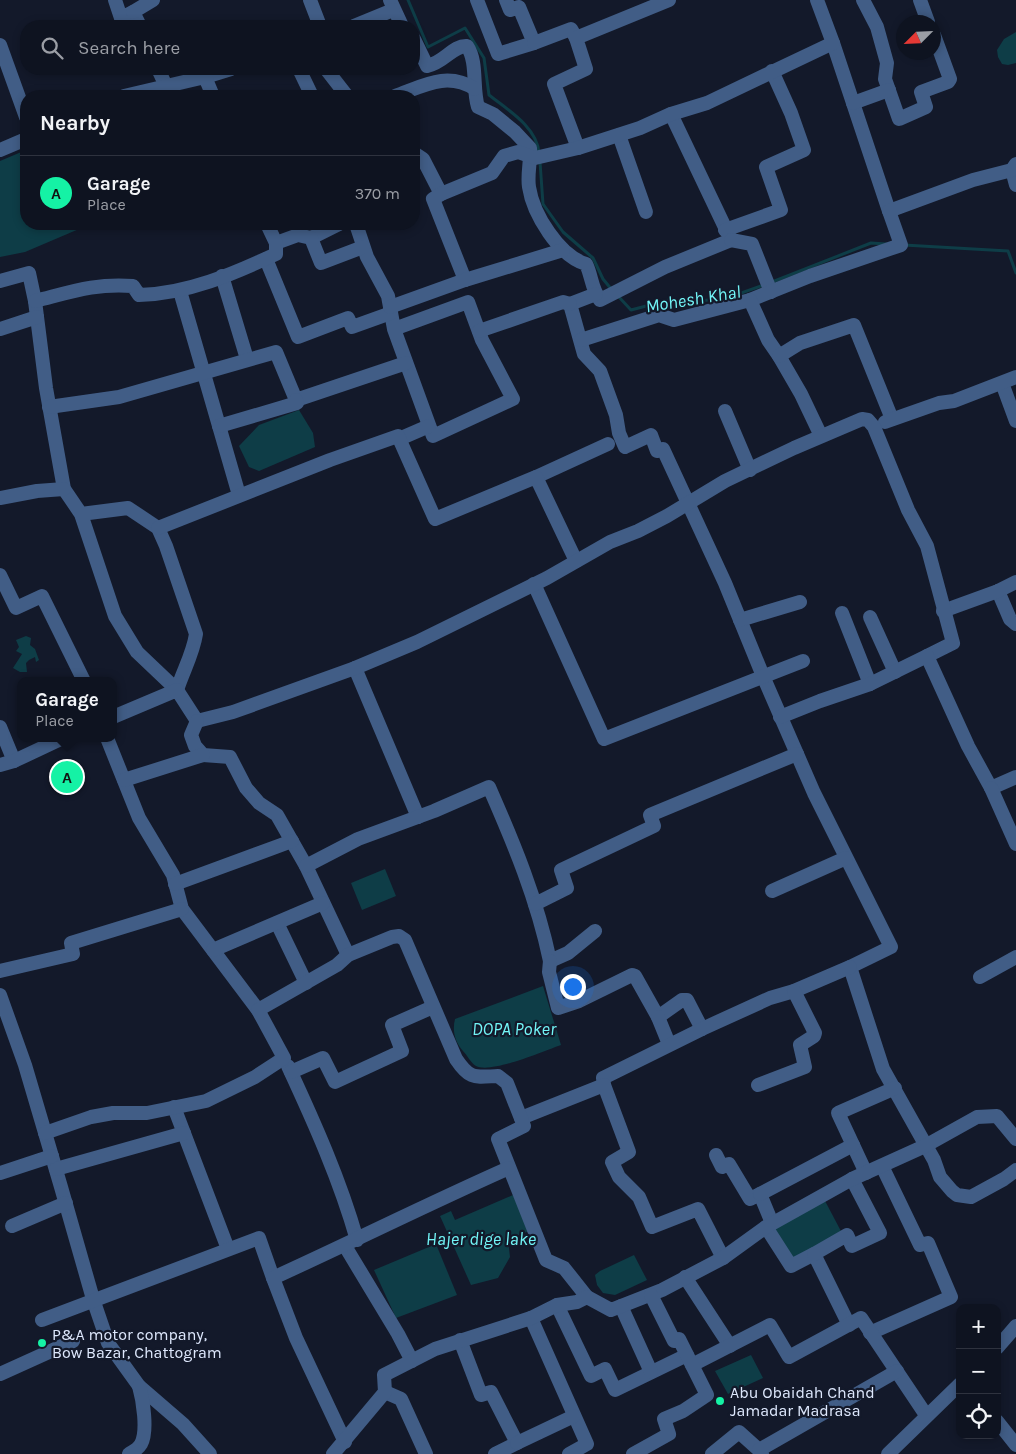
<!DOCTYPE html>
<html lang="en">
<head>
<meta charset="utf-8">
<style>
	:root { --surface:#0e1320; --page:#171c29; --text:#f1f3f6; --muted:#9b9ea5; --line:#2e323e; --accent:#15f2a5 }
	body { margin:0; font-family:Karla,sans-serif; background:var(--page); color:var(--text) }
	.controls { position:absolute; right:15px; bottom:15px; display:grid; overflow:hidden; border-radius:10px; box-shadow:0 2px 8px #0003 }
	.controls button { width:45px; height:45px; display:grid; place-items:center; padding:0; border:0; border-bottom:1px solid var(--line); background:var(--surface); color:var(--text); font:25px sans-serif }
	.compass { position:absolute; left:896px; top:15px; width:45px; height:45px; border-radius:50%; background:var(--surface); box-shadow:0 2px 8px #0003; rotate:246deg }
	.you { position:absolute; left:572px; top:986px; width:18px; height:18px; margin:-12px; border:4px solid #fff; border-radius:50%; background:#1a73e8; box-shadow:0 0 0 8px #1a73e833 }
	.badge { display:grid; place-items:center; width:32px; height:32px; border-radius:50%; background:var(--accent); color:#111; font-size:16px; font-weight:700 }
	.pin { position:absolute; translate:-50% -50%; border:2px solid #fff; box-shadow:0 1px 5px #0006 }
	.popup { position:absolute; left:17px; top:677px; width:100px; height:65px; box-sizing:border-box; display:grid; place-content:center; border-radius:10px; background:var(--surface); filter:drop-shadow(0 1px 4px #0005); font-size:16px; white-space:nowrap; color:var(--muted) }
	.popup b { font-size:19px; color:var(--text) }
	.popup::after { content:''; position:absolute; left:50%; top:100%; margin-left:-10px; border:10px solid transparent; border-top-color:var(--surface) }
	.list { margin:0; padding:0; list-style:none }
	h2 { display:flex; justify-content:space-between; align-items:center; height:65px; margin:0; padding:0 20px; font-size:21px }
	h2 small { font-size:16px; font-weight:400; color:var(--muted) }
	.list li { display:grid; grid-template-columns:32px 1fr auto; gap:15px; align-items:center; box-sizing:border-box; height:75px; padding:0 20px; border-top:1px solid var(--line) }
	.list b { display:block; font-size:19px; white-space:nowrap }
	.list p { margin:0; font-size:16px; white-space:nowrap; color:var(--muted) }
	.list em { font-size:16px; font-style:normal; color:var(--muted) }
	.icon { flex:none; width:28px; height:28px; fill:none; stroke:currentColor; stroke-width:2; stroke-linecap:round; stroke-linejoin:round }
	.map { position:relative; flex:none; width:1016px; height:1454px; overflow:hidden }
	.search { position:absolute; background:var(--surface); box-shadow:0 2px 8px #0003; left:20px; top:20px; width:400px; height:55px; display:flex; align-items:center; gap:12px; box-sizing:border-box; padding:0 18px; border-radius:20px; color:var(--muted); font-size:19px }
	.panel { position:absolute; background:var(--surface); box-shadow:0 2px 8px #0003; left:20px; top:90px; width:400px; height:140px; border-radius:20px }
	.map>svg:first-child { display:block }
	.water { fill:#0e3d47 }
	.lines { fill:none; stroke-linecap:round; stroke-linejoin:round }
	.stream { stroke:#0e3d47; stroke-width:3 }
	.minor { stroke:#415d86; stroke-width:14 }
	.poi-dot { fill:#15f2a5; stroke:#13192a; stroke-width:2 }
	.labels { text-anchor:middle; stroke-width:4.5; stroke-linejoin:round; paint-order:stroke }
	.poi-label { font-size:16px; fill:#dee8fd; stroke:#13192a; text-anchor:start }
	.water-label { font-size:18px; font-style:italic; fill:#72f5f7; stroke:#13192a }
</style>
</head>
<body>
<div class="map">
<svg width="1016" height="1454" viewBox="0 0 1016 1454">
	<rect width="100%" height="100%" fill="#13192a"/>
	<g class="water">
		<polygon points="1016,32 1016,63 1008,65 1002,64 998,57 997,50 1004,39"/>
		<polygon points="26,150 26,224 85,224 86,226 25,252 0,257 0,161"/>
		<polygon points="299,410 313,433 315,447 259,471 249,467 239,446 259,425"/>
		<polygon points="26,636 31,638 30,645 35,649 39,660 36,662 35,657 29,660 26,663 27,672 20,672 13,668 22,654 16,651 19,647 16,640"/>
		<polygon points="385,869 396,896 362,910 351,883"/>
		<path d="M543,986L561,1045C544,1051 491,1074 476,1066C471,1063 467,1055 463,1051C455,1042 452,1031 455,1019Z"/>
		<polygon points="513,1195 529,1231 508,1240 510,1257 498,1278 471,1285 440,1216 451,1211 455,1220"/>
		<polygon points="824,1199 843,1235 792,1263 771,1228"/>
		<polygon points="436,1244 457,1295 396,1318 374,1270"/>
		<polygon points="634,1255 647,1280 615,1295 603,1293 597,1285 595,1275 600,1271"/>
		<polygon points="751,1355 763,1378 728,1394 715,1371"/>
	</g>
	<g class="lines">
		<g class="stream">
			<path d="M408,0L428,47L465,28L484,58L489,95C508,110 537,127 539,153"/>
			<polyline points="540,162 543,204 563,232 593,258 603,279 612,290"/>
			<polyline points="904,245 1008,251 1016,273"/>
			<polyline points="772,282 871,243 886,244"/>
			<polyline points="618,296 631,310 669,300 686,303 730,297 764,285"/>
		</g>
		<g class="minor">
			<polyline points="115,0 121,18 133,12 140,26"/>
			<polyline points="310,0 320,26"/>
			<polyline points="390,0 402,26"/>
			<polyline points="477,0 498,54 534,43 519,7 510,10 506,0"/>
			<polyline points="863,0 877,27 887,63 885,79 899,119 926,107 921,92 948,82 950,79 934,35"/>
			<polyline points="920,0 928,22"/>
			<polyline points="133,12 153,0"/>
			<polyline points="354,26 393,10"/>
			<path d="M414,39L427,66C444,63 453,45 467,46C478,62 472,88 478,107L493,114L515,132L530,148C531,161 527,174 529,187C533,214 559,256 586,264C592,276 591,288 600,300L665,267L731,240L671,114"/>
			<polyline points="534,43 571,29 576,38"/>
			<polyline points="833,43 889,211"/>
			<polyline points="0,45 26,117"/>
			<polyline points="158,69 166,86"/>
			<polyline points="299,69 312,96"/>
			<polyline points="326,69 347,96"/>
			<polyline points="205,77 231,69"/>
			<polyline points="124,96 205,77 213,96"/>
			<path d="M395,96C423,86 447,71 475,89"/>
			<polyline points="853,103 889,90"/>
			<polyline points="619,135 646,212"/>
			<polyline points="578,148 554,84 586,69 576,38 669,0"/>
			<polyline points="0,150 26,139"/>
			<polyline points="414,153 423,159 441,194"/>
			<polyline points="1012,170 1016,185"/>
			<polyline points="356,224 367,257 388,296 394,329 433,436 513,399 482,340 468,302 394,329"/>
			<polyline points="725,230 781,210 766,167 804,150 791,113 772,71"/>
			<polyline points="311,238 339,224"/>
			<polyline points="731,240 752,244 771,292"/>
			<polyline points="276,243 298,235 311,238 321,263 363,247"/>
			<polyline points="266,259 298,337 348,318 352,327 391,313"/>
			<polyline points="222,276 247,359"/>
			<polyline points="465,280 433,199 441,194 492,173 504,156 518,152 535,158 578,148 640,128 671,114 707,103 833,43 817,0"/>
			<path d="M0,281L29,273L35,301L46,388L64,489L81,514L115,616L137,652L177,690C183,671 193,654 196,634L166,546L158,528L128,508L81,514"/>
			<polyline points="180,291 239,495"/>
			<polyline points="596,294 570,304 584,354 600,371 616,415 619,433 625,447 651,435 657,451 663,449 725,583 763,676 814,793 891,947 850,967 883,1069 934,1160 940,1177 952,1191 957,1195 971,1197 1004,1179 1016,1170"/>
			<polyline points="750,300 810,276 901,245 889,211 973,180 1012,170 1016,164"/>
			<path d="M35,301C71,292 95,283 133,286L139,295C187,294 233,274 276,254V243L267,224"/>
			<polyline points="390,307 465,280 563,250"/>
			<polyline points="0,329 37,317"/>
			<polyline points="479,331 563,302 570,304"/>
			<polyline points="581,340 659,315 674,320 750,300 768,340 779,356 801,394 821,436"/>
			<polyline points="779,356 800,343 854,325 892,419"/>
			<polyline points="1002,383 1016,421"/>
			<polyline points="49,407 119,397 276,352 296,400 406,363"/>
			<polyline points="725,411 750,470"/>
			<polyline points="885,422 939,403 954,401 1016,377"/>
			<polyline points="219,426 297,403 296,400"/>
			<polyline points="399,439 429,426"/>
			<polyline points="536,477 608,444"/>
			<polyline points="0,498 37,491 64,489"/>
			<polyline points="158,528 330,460 398,436 435,519 536,477 576,561"/>
			<polyline points="0,575 16,608 42,596 84,681"/>
			<polyline points="534,584 604,739 803,661"/>
			<polyline points="998,591 1010,619 1016,624"/>
			<polyline points="943,611 998,591 1016,582"/>
			<polyline points="842,613 870,684"/>
			<polyline points="870,617 895,672"/>
			<polyline points="740,620 800,602"/>
			<polyline points="355,668 418,817"/>
			<polyline points="113,717 177,690 197,721 233,712 355,668 417,642 547,578 610,542 638,531 667,516 725,481 794,448 862,419 868,420 874,427 908,510 927,546 953,643 927,656"/>
			<polyline points="780,717 820,701 870,684 927,656 968,746 991,788 1016,777"/>
			<polyline points="197,721 191,735 195,746 203,755 230,757 246,788 259,803 277,815 306,866 348,955"/>
			<polyline points="0,727 14,761"/>
			<polyline points="107,738 139,818 173,875 182,909 258,1010"/>
			<polyline points="0,765 14,761 63,738"/>
			<polyline points="124,780 203,755"/>
			<polyline points="991,788 1016,844"/>
			<path d="M306,866L358,839L434,811L489,787C514,844 537,899 550,961L568,953L595,931"/>
			<polyline points="175,884 292,841"/>
			<polyline points="772,891 846,858"/>
			<polyline points="535,904 567,888 561,870 654,826 650,815 797,754"/>
			<polyline points="277,923 306,983"/>
			<polyline points="213,950 323,903"/>
			<polyline points="550,961 549,972 558,1008 579,1001 632,975 635,976 658,1017 682,1000 687,1000 702,1029"/>
			<polyline points="0,971 73,954 71,943 182,909"/>
			<polyline points="980,977 1016,957"/>
			<polyline points="0,995 25,1065 61,1187 93,1299 108,1343 139,1386 183,1424 210,1454"/>
			<polyline points="658,1017 669,1044"/>
			<path d="M288,1066C314,1122 340,1180 357,1240"/>
			<polyline points="291,1072 323,1058 335,1082 402,1051 392,1025 433,1007"/>
			<polyline points="604,1085 603,1078 702,1029 770,998 794,991 850,967"/>
			<polyline points="758,1085 805,1067 800,1045 814,1036 815,1033 794,991"/>
			<polyline points="174,1107 228,1249"/>
			<polyline points="521,1118 604,1085 629,1152 612,1162 619,1177 639,1197 652,1227 698,1209 723,1258"/>
			<path d="M45,1133L91,1117L113,1113H147L206,1101L255,1077L284,1058L258,1010L337,965L348,955L392,937L399,936L405,940L456,1059C470,1080 475,1077 498,1076L507,1083L524,1126L498,1139L546,1260L564,1268L587,1297"/>
			<polyline points="716,1155 722,1167 729,1164 750,1199 760,1194 772,1223"/>
			<polyline points="56,1169 184,1133"/>
			<polyline points="0,1173 52,1156"/>
			<polyline points="866,1173 838,1113 895,1088"/>
			<polyline points="760,1194 853,1145"/>
			<polyline points="12,1226 66,1203"/>
			<polyline points="766,1227 791,1266 814,1254 849,1325"/>
			<polyline points="345,1246 398,1334 412,1361"/>
			<polyline points="814,1254 847,1235 852,1246 880,1233 852,1179"/>
			<polyline points="685,1277 730,1346"/>
			<polyline points="557,1305 591,1376 605,1369 615,1390 687,1355"/>
			<polyline points="621,1306 651,1372"/>
			<polyline points="531,1318 587,1444 569,1454"/>
			<polyline points="42,1320 259,1238 273,1278"/>
			<polyline points="870,1333 951,1297 928,1243 920,1245 882,1166"/>
			<polyline points="460,1340 481,1395 491,1392 517,1443 495,1454"/>
			<polyline points="997,1348 1016,1326"/>
			<polyline points="692,1365 770,1325 789,1357 861,1318 926,1415"/>
			<polyline points="0,1374 73,1341"/>
			<polyline points="385,1392 401,1399 426,1454"/>
			<polyline points="997,1421 1016,1445"/>
			<path d="M345,1442L296,1338L273,1278C352,1242 430,1203 509,1168"/>
			<polyline points="517,1443 574,1416"/>
			<path d="M129,1454C134,1451 138,1449 141,1444C148,1431 143,1400 139,1386"/>
			<polyline points="333,1454 385,1392 384,1375 435,1349 531,1318 557,1305 577,1302 587,1297 611,1310 662,1290 723,1258 766,1227 852,1179 925,1146 977,1117 997,1116 1016,1139"/>
			<polyline points="633,1454 669,1434 664,1419 683,1411 707,1395 679,1339 674,1341 651,1295"/>
			<polyline points="712,1454 739,1432 759,1450"/>
			<polyline points="762,1454 759,1450 897,1371"/>
			<polyline points="888,1454 960,1384"/>
		</g>
	</g>
	<g class="poi-dot">
		<circle cx="42" cy="1343" r="5"/>
		<circle cx="720" cy="1401" r="5"/>
	</g>
	<g class="labels">
		<g class="poi-label">
			<text x="52" y="1340">P&amp;A motor company,<tspan x="52" dy="18">Bow Bazar, Chattogram</tspan></text>
			<text x="730" y="1398">Abu Obaidah Chand<tspan x="730" dy="18">Jamadar Madrasa</tspan></text>
		</g>
		<g class="water-label">
			<text transform="translate(693 299) rotate(-9)" y="6">Mohesh Khal</text>
			<text x="514" y="1035">DOPA Poker</text>
			<text x="481" y="1245">Hajer dige lake</text>
		</g>
	</g>
</svg>
<div class="controls">
<button>+</button>
<button>−</button>
<button><svg class="icon" aria-label="locate" viewBox="0 0 24 24"><circle cx="12" cy="12" r="6"/><path d="M12 2v4M12 18v4M2 12h4M18 12h4"/></svg></button>
</div>
<svg class="compass" viewBox="-18 -18 36 36"><path d="M0-13l5 13h-10z" fill="#e53935"/><path d="M0 13l5-13h-10z" fill="#9b9ea5"/></svg>
<div class="you"></div>
<div class="pin badge" style="left:67px;top:777px">A</div>
<div class="popup"><b>Garage</b>Place</div>
<div class="search"><svg class="icon" aria-label="search" viewBox="0 0 24 24"><circle cx="10" cy="10" r="6"/><path d="M15 15l6 6"/></svg>Search here</div>
<section class="panel">
<h2>Nearby<small></small></h2>
<ul class="list">
<li><span class="badge">A</span><div><b>Garage</b><p>Place</p></div><em>370 m</em></li>
</ul>
</section>
</div>
</body>
</html>
